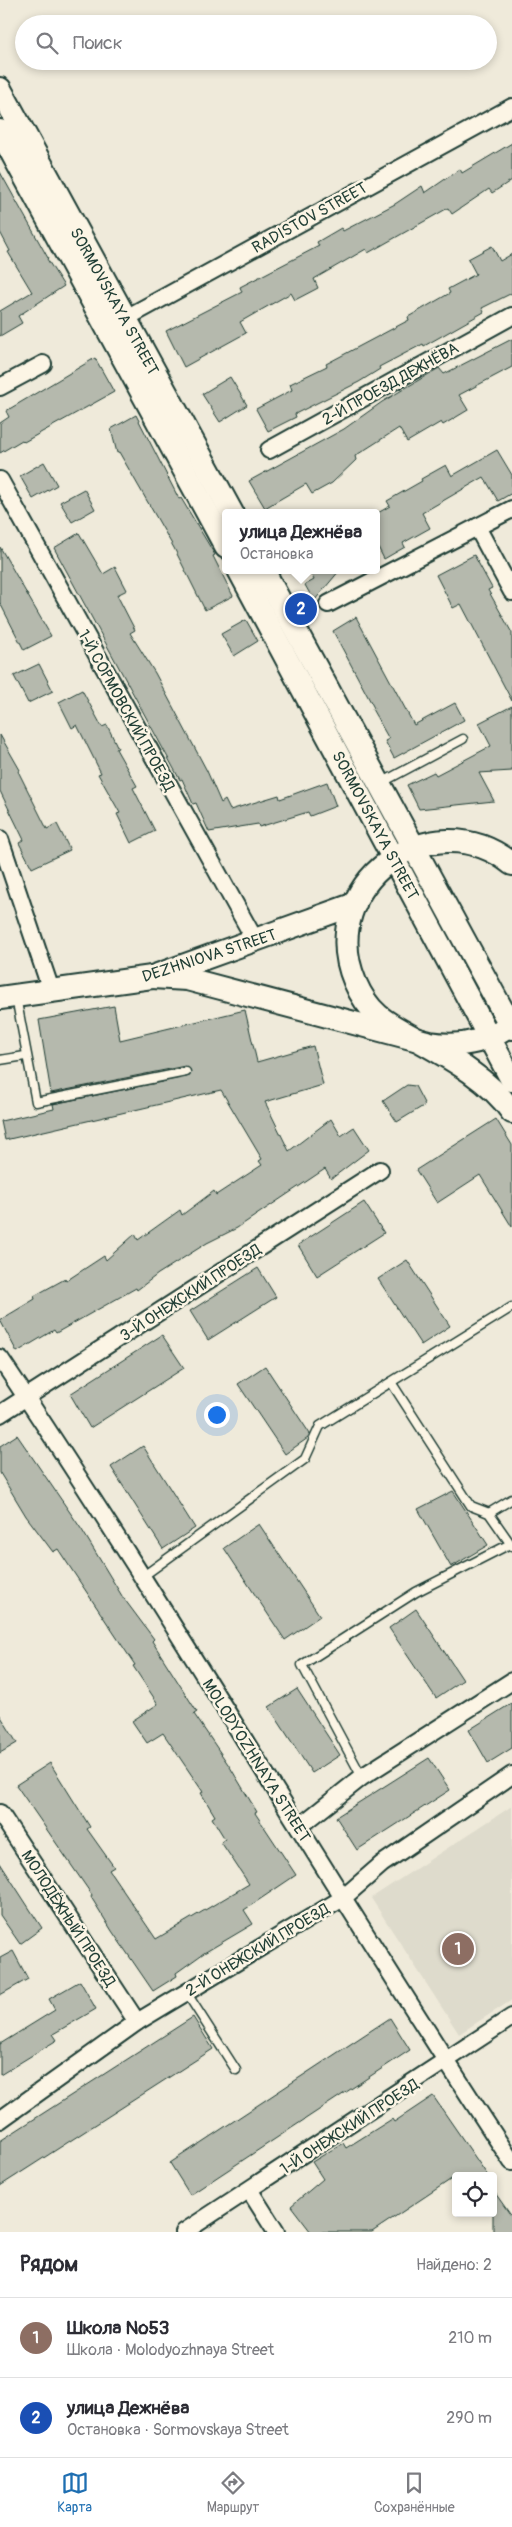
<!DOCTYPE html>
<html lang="ru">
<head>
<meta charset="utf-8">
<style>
	:root { --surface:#fff; --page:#f2f2f3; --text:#2b2b33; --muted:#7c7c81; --line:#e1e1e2; --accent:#1f6fb2 }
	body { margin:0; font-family:Pangolin,sans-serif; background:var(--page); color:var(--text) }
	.controls { position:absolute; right:15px; bottom:15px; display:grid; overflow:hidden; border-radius:5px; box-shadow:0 2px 8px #0003 }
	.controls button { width:45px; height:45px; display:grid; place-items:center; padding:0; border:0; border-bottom:1px solid var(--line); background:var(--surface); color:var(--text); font:25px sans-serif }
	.you { position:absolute; left:216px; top:1414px; width:18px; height:18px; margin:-12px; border:4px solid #fff; border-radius:50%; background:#1a73e8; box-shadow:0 0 0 8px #1a73e833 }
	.badge { display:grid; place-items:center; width:32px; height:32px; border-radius:50%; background:var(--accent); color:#fff; font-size:16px; font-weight:700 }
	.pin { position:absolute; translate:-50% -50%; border:2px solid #fff; box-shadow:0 1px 5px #0006 }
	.popup { position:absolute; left:222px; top:509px; width:158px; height:65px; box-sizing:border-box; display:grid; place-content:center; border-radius:5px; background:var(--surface); filter:drop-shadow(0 1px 4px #0005); font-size:16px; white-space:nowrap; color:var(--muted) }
	.popup b { font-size:19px; color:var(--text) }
	.popup::after { content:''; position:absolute; left:50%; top:100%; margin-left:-10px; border:10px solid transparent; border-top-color:var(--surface) }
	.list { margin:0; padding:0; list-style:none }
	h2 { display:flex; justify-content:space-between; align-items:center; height:65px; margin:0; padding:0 20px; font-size:21px }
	h2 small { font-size:16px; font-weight:400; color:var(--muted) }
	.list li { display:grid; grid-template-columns:32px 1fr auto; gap:15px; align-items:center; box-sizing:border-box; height:80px; padding:0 20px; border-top:1px solid var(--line) }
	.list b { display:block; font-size:19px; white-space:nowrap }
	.list p { margin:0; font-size:16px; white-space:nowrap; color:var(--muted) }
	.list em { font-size:16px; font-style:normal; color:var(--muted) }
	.icon { flex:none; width:28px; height:28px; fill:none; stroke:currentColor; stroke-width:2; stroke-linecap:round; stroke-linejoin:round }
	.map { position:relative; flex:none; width:512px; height:2232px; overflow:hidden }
	.search { position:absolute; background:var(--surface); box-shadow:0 2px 8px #0003; left:15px; right:15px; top:15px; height:55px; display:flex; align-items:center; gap:12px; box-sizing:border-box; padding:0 18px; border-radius:28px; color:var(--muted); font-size:19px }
	.sheet { height:225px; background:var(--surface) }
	nav { display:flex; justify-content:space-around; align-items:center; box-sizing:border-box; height:70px; border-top:1px solid var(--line); background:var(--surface); font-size:14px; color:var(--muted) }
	nav a { display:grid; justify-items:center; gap:2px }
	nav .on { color:var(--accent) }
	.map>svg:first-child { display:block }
	.built { fill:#dedbcc }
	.building { fill:#b5b9ad; stroke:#1f3d34 }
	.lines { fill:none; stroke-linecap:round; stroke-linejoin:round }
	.lane-casing { stroke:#1f3d34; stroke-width:11 }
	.street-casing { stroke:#1f3d34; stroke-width:20 }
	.secondary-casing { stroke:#1f3d34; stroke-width:26 }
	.lane { stroke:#fcf5e5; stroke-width:8 }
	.street { stroke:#fcf5e5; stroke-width:16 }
	.secondary { stroke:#fcf5e5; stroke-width:22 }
	.labels { text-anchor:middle; stroke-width:5; stroke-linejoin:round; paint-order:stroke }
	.street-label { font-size:16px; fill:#1f3d34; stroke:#fcf5e5 }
</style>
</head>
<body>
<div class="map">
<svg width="512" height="2232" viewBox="0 0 512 2232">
	<rect width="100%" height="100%" fill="#efeada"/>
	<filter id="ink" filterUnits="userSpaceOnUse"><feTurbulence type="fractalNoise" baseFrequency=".02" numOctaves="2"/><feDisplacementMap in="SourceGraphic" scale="10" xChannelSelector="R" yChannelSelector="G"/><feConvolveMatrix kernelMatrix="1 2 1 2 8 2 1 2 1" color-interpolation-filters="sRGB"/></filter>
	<g filter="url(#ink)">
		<polygon class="built" points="512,1806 512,2000 459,2034 371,1898"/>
		<g class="building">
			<polygon points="512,143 512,180 492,193 489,189 452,214 448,208 368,253 366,249 314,279 318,288 295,300 291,293 240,322 246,333 184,367 166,331 242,292 240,287 319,246 317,242 341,228 343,231 395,204 422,186 425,193 460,169 462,173"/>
			<polygon points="0,172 48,258 47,259 64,286 18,316 22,323 0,336 0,311 32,292 8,252 10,251 0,232"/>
			<polygon points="492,246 500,261 512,254 512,293 482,308 484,312 424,346 423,344 379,367 380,369 359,382 295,414 296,417 268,431 256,409 292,390 290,384 327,366 326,364 409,320 408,317 450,293 448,289 476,274 468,259"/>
			<polygon points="512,339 512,367 459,395 468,410 443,425 441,422 407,442 399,428 355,456 356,460 332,483 312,494 306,484 265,508 249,481 344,429 382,402 439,368 444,374"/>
			<polygon points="95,358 114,392 24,442 22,440 0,453 0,423 9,417 6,411"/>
			<polygon points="230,377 247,405 220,422 202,394"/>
			<polygon points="136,415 179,499 181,498 215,555 213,556 233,596 205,610 174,548 119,452 117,453 111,429"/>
			<polygon points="497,450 512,475 512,493 498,501 484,477 422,513 430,528 403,543 405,547 384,559 376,543 376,514 390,506 387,501 422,481 421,479 446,465 452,476"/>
			<polygon points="44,462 57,485 33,499 20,476"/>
			<polygon points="84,489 95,509 72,522 60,502"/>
			<polygon points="79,533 103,574 115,567 127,590 117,595 135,630 130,633 155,673 207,771 221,803 225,800 230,810 279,795 280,799 327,782 336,806 310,816 308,812 259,827 258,824 209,832 196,803 193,804 182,779 180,780 148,721 54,548"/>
			<polygon points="0,547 51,636 24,650 0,603"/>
			<polygon points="474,555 492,588 488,590 512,633 512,701 461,604 453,608 436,575"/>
			<polygon points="309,570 340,570 314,601 305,585 314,580"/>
			<polygon points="356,617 414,725 455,703 464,720 394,758 385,741 389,739 372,709 374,708 333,631"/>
			<polygon points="246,620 258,641 234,656 221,634"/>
			<polygon points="39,664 53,691 28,703 14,676"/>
			<polygon points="82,690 102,727 107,725 118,748 116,749 137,786 133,788 155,831 131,843 117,814 120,813 98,774 101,773 77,725 72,728 59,702"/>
			<polygon points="512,706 512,771 479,773 494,801 419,809 407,785 434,772 436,775 491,746 479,723"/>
			<polygon points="0,735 20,770 18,771 47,829 57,824 70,850 32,868 19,843 24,840 0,791"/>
			<polygon points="114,1006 120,1040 245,1010 257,1062 313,1046 323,1085 265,1102 289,1151 331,1119 341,1136 354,1127 369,1150 331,1179 325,1169 237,1228 207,1243 158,1274 137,1290 136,1288 56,1333 54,1330 17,1352 0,1320 35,1299 34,1296 65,1279 66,1281 104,1256 106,1260 135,1234 138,1240 180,1210 182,1215 214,1191 216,1195 262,1165 259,1161 262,1159 221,1090 5,1140 1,1121 54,1109 53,1104 190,1076 190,1069 185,1066 51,1093 39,1020"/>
			<polygon points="407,1085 415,1086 425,1105 397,1122 383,1101"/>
			<polygon points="496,1119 512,1145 512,1227 480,1175 437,1203 416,1170"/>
			<polygon points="364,1202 384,1233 317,1276 298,1245"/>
			<polygon points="407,1260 450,1326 421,1345 378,1279"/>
			<polygon points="258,1268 276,1297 208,1340 190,1311"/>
			<polygon points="162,1335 184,1368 90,1428 70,1394"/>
			<polygon points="265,1366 310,1434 308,1438 285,1454 238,1384"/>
			<polygon points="17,1435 82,1530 122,1596 154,1639 152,1641 197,1712 194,1714 230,1767 257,1812 255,1813 296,1875 244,1910 253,1924 204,1953 176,1973 177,1976 153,1991 112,1931 91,1897 92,1895 16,1785 50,1763 90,1827 87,1829 114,1867 109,1870 156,1939 249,1884 221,1842 225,1839 212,1818 215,1816 201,1793 203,1792 163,1733 147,1743 132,1721 158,1704 133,1666 135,1665 58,1549 53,1552 26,1516 0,1473 0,1446"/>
			<polygon points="143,1446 195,1528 163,1549 111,1467"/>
			<polygon points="453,1491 488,1545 451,1567 418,1509"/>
			<polygon points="259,1524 320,1616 285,1640 224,1548"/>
			<polygon points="416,1609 463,1680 436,1698 389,1628"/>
			<polygon points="297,1689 340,1755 312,1773 269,1707"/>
			<polygon points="512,1703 512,1748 488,1763 469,1730"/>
			<polygon points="0,1715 17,1743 0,1753"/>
			<polygon points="429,1758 450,1790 357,1850 336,1817"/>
			<polygon points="0,1863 42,1928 20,1944 0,1915"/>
			<polygon points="13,1951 28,1979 0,1995 0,1958"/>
			<polygon points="80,1981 96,2009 53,2034 57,2040 0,2075 0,2044 55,2010 49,1999"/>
			<polygon points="193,2017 213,2049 0,2186 0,2141"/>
			<polygon points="390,2018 410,2050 190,2195 170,2163"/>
			<polygon points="433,2096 488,2176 456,2176 372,2232 311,2232 291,2206 323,2179 312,2162 343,2143 346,2148 392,2119 394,2122"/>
			<polygon points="493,2190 512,2217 512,2232 493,2232"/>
		</g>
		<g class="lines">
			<g class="lane-casing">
				<g id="lane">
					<polyline points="381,783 463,739"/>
					<polyline points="16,997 36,1102 186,1072"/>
					<polyline points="0,1060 25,1056"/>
					<polyline points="391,1382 471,1506 489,1513 512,1546"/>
					<polyline points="489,1513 512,1499"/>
					<polyline points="142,1577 305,1459 320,1426 512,1307"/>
					<polyline points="362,1777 302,1665 416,1592 510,1544"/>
					<polyline points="186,1992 236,2070"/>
				</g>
			</g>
			<g class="street-casing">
				<g id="street">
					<polyline points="117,323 512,107"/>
					<polyline points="0,387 43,364"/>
					<polyline points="269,450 512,316"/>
					<polyline points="0,480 255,940"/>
					<polyline points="477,527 512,592"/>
					<polyline points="328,604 512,509"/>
					<polyline points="0,839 51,990"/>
					<path d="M0,1358C177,1622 337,1897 512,2162"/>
					<polyline points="0,1414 380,1170"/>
					<polyline points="0,1813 137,2022"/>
					<polyline points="299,1827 362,1777 512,1681"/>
					<polyline points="0,2120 137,2022 343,1898 382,1864 512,1775"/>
					<polyline points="250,2191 276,2232"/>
					<polyline points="184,2232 512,2017"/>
				</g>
			</g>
			<g class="secondary-casing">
				<g id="secondary">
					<polyline points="0,89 232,513"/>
					<polyline points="0,131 226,547"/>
					<polyline points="239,570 512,1080"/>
					<polyline points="263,570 512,1028"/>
					<path d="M512,864C431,798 314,886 355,982C370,1017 389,1024 420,1041C452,1059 491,1081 512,1112"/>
					<path d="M152,977L187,979L430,1043C455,1047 480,1044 502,1030"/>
					<polyline points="0,998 152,977 355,904"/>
				</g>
			</g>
			<use href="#lane" class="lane"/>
			<use href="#street" class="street"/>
			<use href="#secondary" class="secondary"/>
		</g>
	</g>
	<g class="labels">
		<g class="street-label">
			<text transform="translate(309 217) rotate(-29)" y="6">RADISTOV STREET</text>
			<text transform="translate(115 301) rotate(61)" y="6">SORMOVSKAYA STREET</text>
			<text transform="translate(390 383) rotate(-29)" y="6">2-Й ПРОЕЗД ДЕЖНЁВА</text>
			<text transform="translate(127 710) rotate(61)" y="6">1-Й СОРМОВСКИЙ ПРОЕЗД</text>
			<text transform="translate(376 825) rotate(62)" y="6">SORMOVSKAYA STREET</text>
			<text transform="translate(209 955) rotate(-18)" y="6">DEZHNIOVA STREET</text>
			<text transform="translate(190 1292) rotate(-33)" y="6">3-Й ОНЕЖСКИЙ ПРОЕЗД</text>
			<text transform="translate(257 1760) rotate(58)" y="6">MOLODYOZHNAYA STREET</text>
			<text transform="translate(69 1918) rotate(57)" y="6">МОЛОДЁЖНЫЙ ПРОЕЗД</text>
			<text transform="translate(257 1949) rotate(-31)" y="6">2-Й ОНЕЖСКИЙ ПРОЕЗД</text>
			<text transform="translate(349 2126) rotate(-33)" y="6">1-Й ОНЕЖСКИЙ ПРОЕЗД</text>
		</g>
	</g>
</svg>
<div class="controls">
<button><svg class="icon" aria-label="locate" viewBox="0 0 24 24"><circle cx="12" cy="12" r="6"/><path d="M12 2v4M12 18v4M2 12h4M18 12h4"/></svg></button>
</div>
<div class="you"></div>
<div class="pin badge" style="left:458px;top:1949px;background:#8d6e63">1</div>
<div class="pin badge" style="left:301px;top:609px;background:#1a4fb4">2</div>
<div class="popup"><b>улица Дежнёва</b>Остановка</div>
<div class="search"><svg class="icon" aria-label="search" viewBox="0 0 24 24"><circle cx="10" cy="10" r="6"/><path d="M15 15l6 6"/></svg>Поиск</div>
</div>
<section class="sheet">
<h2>Рядом<small>Найдено: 2</small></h2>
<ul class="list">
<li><span class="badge" style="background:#8d6e63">1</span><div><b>Школа №53</b><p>Школа · Molodyozhnaya Street</p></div><em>210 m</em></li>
<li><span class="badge" style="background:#1a4fb4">2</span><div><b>улица Дежнёва</b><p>Остановка · Sormovskaya Street</p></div><em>290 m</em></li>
</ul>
</section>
<nav>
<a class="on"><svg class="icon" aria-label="map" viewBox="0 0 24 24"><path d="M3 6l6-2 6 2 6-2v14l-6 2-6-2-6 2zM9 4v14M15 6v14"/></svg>Карта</a>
<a><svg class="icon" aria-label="directions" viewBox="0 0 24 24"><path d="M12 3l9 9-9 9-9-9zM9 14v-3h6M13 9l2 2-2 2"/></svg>Маршрут</a>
<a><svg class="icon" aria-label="saved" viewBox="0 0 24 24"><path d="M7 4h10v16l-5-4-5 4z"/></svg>Сохранённые</a>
</nav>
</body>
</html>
